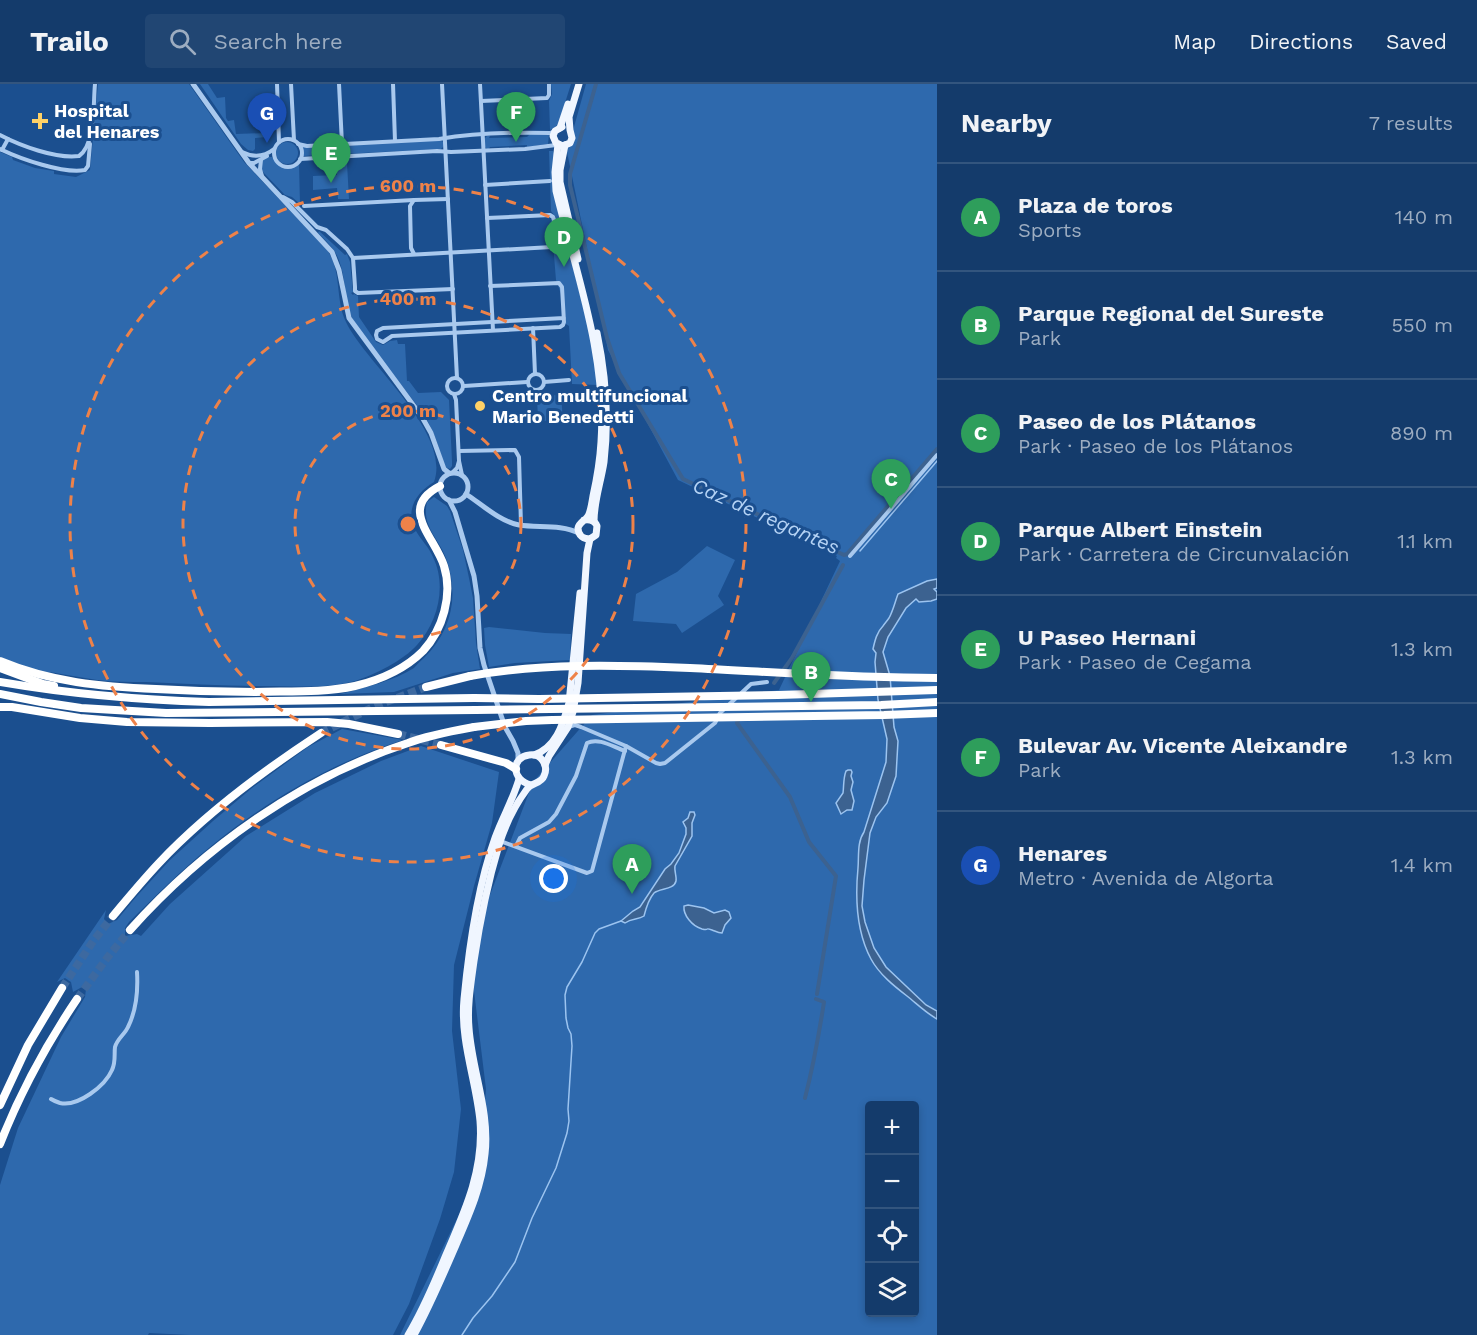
<!DOCTYPE html>
<html lang="en">
<head>
<meta charset="utf-8">
<style>
	:root { --surface:#143b6b; --page:#214673; --text:#f1f3f6; --muted:#9dadc1; --line:#33557e; --accent:#ffd166 }
	body { margin:0; font-family:"Work Sans",sans-serif; background:var(--page); color:var(--text) }
	.controls { position:absolute; right:18px; bottom:18px; display:grid; overflow:hidden; border-radius:6px; box-shadow:0 3px 9px #0003 }
	.controls button { width:54px; height:54px; display:grid; place-items:center; padding:0; border:0; border-bottom:2px solid var(--line); background:var(--surface); color:var(--text); font:30px sans-serif }
	.you { position:absolute; left:554px; top:795px; width:21px; height:21px; margin:-15px; border:4px solid #fff; border-radius:50%; background:#1a73e8; box-shadow:0 0 0 9px #1a73e833 }
	.badge { display:grid; place-items:center; width:39px; height:39px; border-radius:50%; background:var(--accent); color:#fff; font-size:20px; font-weight:700 }
	.pin { position:absolute; translate:-50% -50px; filter:drop-shadow(0 2px 3px #0008) }
	.pin::after { content:''; position:absolute; top:32px; width:21px; height:18px; background:inherit; clip-path:polygon(0 0,100% 0,50% 100%) }
	.list { margin:0; padding:0; list-style:none }
	h2 { display:flex; justify-content:space-between; align-items:center; height:78px; margin:0; padding:0 24px; font-size:26px }
	h2 small { font-size:20px; font-weight:400; color:var(--muted) }
	.list li { display:grid; grid-template-columns:39px 1fr auto; gap:18px; align-items:center; box-sizing:border-box; height:108px; padding:0 24px; border-top:2px solid var(--line) }
	.list b { display:block; font-size:22px; white-space:nowrap }
	.list p { margin:0; font-size:20px; white-space:nowrap; color:var(--muted) }
	.list em { font-size:20px; font-style:normal; color:var(--muted) }
	.icon { flex:none; width:33px; height:33px; fill:none; stroke:currentColor; stroke-width:2; stroke-linecap:round; stroke-linejoin:round }
	.map { position:relative; flex:none; width:937px; height:1251px; overflow:hidden }
	header { display:flex; align-items:center; gap:36px; box-sizing:border-box; height:84px; padding:0 30px; background:var(--surface); border-bottom:2px solid var(--line) }
	header strong { font-size:28px }
	nav { display:flex; gap:33px; margin-inline-start:auto; font-size:21px }
	.search { width:420px; height:54px; background:var(--page); display:flex; align-items:center; gap:15px; box-sizing:border-box; padding:0 21px; border-radius:6px; color:var(--muted); font-size:22px }
	main { display:flex }
	aside { flex:1; background:var(--surface) }
	.map>svg:first-child { display:block }
	.green { fill:#2e69ad; fill-rule:evenodd }
	.water { fill:#3c6290; stroke:#9cc4f0; stroke-width:1.5 }
	.lines { fill:none; stroke-linecap:round; stroke-linejoin:round }
	.stream { stroke:#9cc4f0; stroke-width:1.5 }
	.canal { stroke:#3c6290; stroke-width:4 }
	.motorway-tunnel { stroke:#3d69a0; stroke-width:8; stroke-dasharray:8 4; stroke-linecap:butt }
	.minor { stroke:#a9c9ee; stroke-width:4 }
	.tertiary { stroke:#a9c9ee; stroke-width:5 }
	.primary { stroke:#f0f6ff; stroke-width:7 }
	.motorway { stroke:#fff; stroke-width:8 }
	.motorway-bridge { stroke:#fff; stroke-width:8 }
	.ring { fill:none; stroke:#ee8249; stroke-width:3; stroke-dasharray:10 8 }
	.poi-dot { fill:#ffd166; stroke:#1b4f8f; stroke-width:2 }
	.labels { text-anchor:middle; stroke-width:6; stroke-linejoin:round; paint-order:stroke }
	.poi-label { font-size:18px; font-weight:bold; fill:#fff; stroke:#1b4f8f; text-anchor:start }
	.water-label { font-size:20px; font-style:italic; fill:#b5d3f5; stroke:#1b4f8f }
	.centre { fill:#ee8249; stroke:#1b4f8f; stroke-width:3 }
	.ring-label { font-size:18px; text-anchor:middle; font-weight:bold; fill:#ee8249; stroke:#1b4f8f; stroke-width:6; stroke-linejoin:round; paint-order:stroke }
</style>
</head>
<body>
<header>
<strong>Trailo</strong>
<div class="search"><svg class="icon" aria-label="search" viewBox="0 0 24 24"><circle cx="10" cy="10" r="6"/><path d="M15 15l6 6"/></svg>Search here</div>
<nav><a>Map</a><a>Directions</a><a>Saved</a></nav>
</header>
<main>
<div class="map">
<svg width="937" height="1251" viewBox="0 0 937 1251">
	<rect width="100%" height="100%" fill="#1b4f8f"/>
	<g class="green">
		<path d="M98,0H189L244,78L328,167C342,189 335,215 346,238C366,280 452,348 434,398C417,408 404,426 416,447C421,456 429,463 433,473C447,502 438,538 417,561C404,576 374,591 355,597C326,605 294,602 264,602C225,602 186,600 146,598C130,598 113,598 97,596C85,594 73,592 61,590C52,588 43,588 34,586C22,582 11,577 0,573V68L12,73L13,76L35,84L54,87V90L76,93L90,86Z"/>
		<polygon points="200,0 208,0 217,14 225,13 226,34 228,37 234,36 236,50 267,49 267,53 255,54 255,65 253,67 248,66 241,60"/>
		<polygon points="551,0 571,0 558,41 550,46 549,17 552,10"/>
		<path d="M586,0H937V1251H400L479,1090L486,1005L469,866L533,698L592,631L779,606L840,477L836,474L837,472L678,396L608,266L567,68ZM870,1022H914V1228H870Z"/>
		<polygon points="530,50 549,51 548,60 527,63 527,61 490,63 488,66 485,63 484,55 487,52 490,52 489,54 527,53"/>
		<polygon points="440,56 443,58 443,63 441,65 303,72 303,63"/>
		<circle cx="287" cy="69" r="11"/>
		<polygon points="549,67 553,67 555,72 554,109 590,250 598,301 572,300 569,242 563,238 561,210 556,196 551,135 555,133 551,127"/>
		<path d="M267,73H272C280,83 287,87 299,80L300,120L292,113L285,111L263,88L261,85L262,77Z"/>
		<polygon points="347,79 349,115 338,115 337,104 313,106 313,92 337,91 337,80"/>
		<path d="M319,147L345,171L347,170L350,178L353,208L351,209L353,211L354,210L358,212L359,233L376,258L383,261L390,257L397,256L398,260H405L407,297H409L418,309L441,308L449,316L452,377V382L450,385L445,383C440,367 435,350 427,336C406,302 371,271 353,236C343,217 347,194 338,174C334,164 326,157 318,149Z"/>
		<polygon points="561,311 563,336 538,337 537,312"/>
		<path d="M434,413L447,422L450,427L463,466L469,494L473,514L476,559L480,585L453,589L394,608L340,610C363,604 394,597 414,584C417,581 420,577 424,574C451,547 459,514 447,477C440,455 421,443 427,418Z"/>
		<polygon points="707,462 735,476 718,512 724,521 682,549 676,540 633,537 636,510 677,488"/>
		<polygon points="489,543 545,549 571,550 570,576 515,579 489,583 485,561 484,544"/>
		<path d="M342,645L403,656C333,678 266,717 210,763C181,786 155,813 129,838L125,844V852L137,850L141,852L170,820L246,752L315,709L381,677L421,662L499,688L492,739L474,802L454,881L452,947L461,1025L454,1088L440,1135L409,1220L393,1251H190L149,1249L148,1251H0V1101L18,1044L61,953L85,913L86,905L82,903L73,908L71,898L65,894L57,898L106,826L104,835L108,840L117,836L136,813L170,776L213,737L252,704L308,663Z"/>
	</g>
	<g class="water">
		<path d="M937,495V504L934,505L937,508V515L931,517L919,518L916,515L906,524L888,553L883,568L890,592L894,643L898,657L896,692L887,719L876,733L870,749L864,796L862,822L865,838L874,864L886,883L926,921L937,927V935C926,929 917,920 907,912C894,902 879,890 871,875C856,847 855,815 858,784C859,772 857,758 864,748L886,678L887,655L878,616L875,578L876,569L873,565C875,556 877,548 883,542C885,539 887,537 889,534C893,527 895,518 898,510L927,497Z"/>
		<path d="M848,686H851L852,688L851,692L853,698L851,706L854,717L852,726H847L841,730L836,719L843,709C844,702 843,695 846,687Z"/>
		<path d="M690,728H694L695,731L692,739V752L675,782C674,787 677,793 676,797C674,806 660,804 654,809C648,816 646,824 644,832C638,836 632,834 625,839L621,837L633,827L640,823L665,785L671,780L679,769L686,750V744L683,738L688,734Z"/>
		<path d="M688,821L704,824L714,829L725,826L729,828L731,834L725,841L722,849C718,849 715,847 712,846C703,843 711,847 702,845C692,842 683,831 684,822Z"/>
	</g>
	<g class="lines">
		<g class="stream">
			<polyline points="860,467 937,377"/>
			<polyline points="462,1251 473,1234 492,1212 515,1178 532,1134 556,1084 567,1049 569,1037 568,1025 572,962 571,950 568,944 566,934 565,911 567,903 582,878 595,849 599,845 621,837"/>
		</g>
		<g class="canal">
			<polyline points="596,0 570,90 570,101 607,254 619,289 683,395 844,471 847,470 937,365"/>
			<polyline points="774,599 792,574 843,481"/>
			<polyline points="738,637 737,639 790,713 809,758 836,792 817,910"/>
			<path d="M805,1014C813,983 819,950 824,918L816,915"/>
		</g>
		<g class="motorway-tunnel">
			<polyline points="321,649 373,623 426,603"/>
			<polyline points="398,650 441,661"/>
			<polyline points="62,904 94,856 113,832"/>
			<polyline points="77,915 107,874 130,846"/>
		</g>
		<g class="minor">
			<polyline points="277,0 279,58"/>
			<polyline points="291,0 294,56"/>
			<polyline points="339,0 342,60"/>
			<polyline points="393,0 395,57"/>
			<polyline points="442,0 457,294"/>
			<polyline points="480,0 493,246"/>
			<polyline points="481,17 547,14 549,11 549,0"/>
			<path d="M0,51C21,62 56,75 79,72C96,60 93,19 95,0"/>
			<circle cx="288" cy="69" r="14"/>
			<path d="M298,60L307,62L439,55C475,49 513,48 550,49L555,47"/>
			<path d="M0,65C21,75 63,90 85,86L88,82L90,60"/>
			<polyline points="2,66 8,55"/>
			<path d="M242,68C254,74 264,73 274,65"/>
			<polyline points="300,75 437,67 451,68 525,65 556,61"/>
			<polyline points="261,76 260,85 262,92"/>
			<polyline points="250,79 254,79 267,72"/>
			<polyline points="485,101 550,97"/>
			<polyline points="283,113 292,118 317,143 326,146 347,165 353,174 552,163 555,161 554,136 553,133 550,131 487,134"/>
			<polyline points="304,122 414,116"/>
			<polyline points="414,170 411,164 410,122 414,116 448,115"/>
			<polyline points="353,174 355,203 355,207 358,209 453,205"/>
			<polyline points="490,202 559,199 562,203 564,238 563,241 560,243 392,252 383,258 377,255 376,251 377,247 383,244 564,234"/>
			<polyline points="533,244 535,290"/>
			<circle cx="536" cy="298" r="8"/>
			<circle cx="455" cy="302" r="8"/>
			<polyline points="544,298 569,296"/>
			<polyline points="464,302 527,298"/>
			<polyline points="454,310 456,316 459,377 462,391"/>
			<polyline points="459,367 515,366 519,373 521,441"/>
			<polyline points="452,389 457,384 459,377"/>
			<polyline points="850,472 937,371"/>
			<polyline points="626,662 656,679 660,680 665,679 715,639 720,629 751,600 767,598"/>
			<polyline points="500,757 587,789 592,787 626,662 581,643 575,641 568,643"/>
			<path d="M516,762L520,754L549,738L556,730L576,692L587,659C599,653 613,663 625,667"/>
			<path d="M51,1015C54,1017 57,1018 60,1019C78,1023 105,1002 112,986C116,978 114,970 115,963C117,955 125,950 128,943C136,927 138,905 137,888"/>
		</g>
		<g class="tertiary">
			<polyline points="193,0 249,79 332,168 339,186 349,234 422,333 431,349 444,385 449,389"/>
			<circle cx="454" cy="403" r="14"/>
			<path d="M466,410C481,420 501,438 519,441C538,444 561,440 579,449"/>
			<polyline points="449,416 455,428 474,492 477,512 480,564 484,581 505,643 513,657 518,669 518,678"/>
		</g>
		<g class="primary">
			<polyline points="562,43 555,47 553,52 556,59 563,62"/>
			<polyline points="560,44 568,20"/>
			<path d="M558,60L555,88L556,107C576,189 607,272 601,358C600,376 597,394 593,412C592,418 591,425 589,430C587,436 579,438 578,444C578,452 584,455 590,455L596,451L597,442C595,437 590,435 584,436"/>
			<polyline points="565,61 560,86 560,98 578,175"/>
			<polyline points="565,61 570,59 572,54 570,46 569,33 579,0"/>
			<path d="M594,437C594,417 601,398 604,378C609,335 606,292 597,249"/>
			<path d="M534,671C557,663 563,639 569,619L580,509"/>
			<polyline points="545,681 549,672 568,643 573,628 578,599 587,469 590,455"/>
			<path d="M408,1251C423,1226 434,1200 445,1173C464,1129 484,1087 480,1037C476,996 460,957 464,915C469,863 477,804 495,754C502,734 513,716 519,695"/>
			<path d="M414,1251C430,1222 443,1191 456,1161C469,1131 482,1102 485,1070C490,1027 472,987 469,944C467,922 471,899 474,877C480,836 487,801 499,761C505,742 515,721 527,705C532,698 541,700 544,692C549,681 541,669 529,671C511,673 511,696 531,701"/>
		</g>
		<g class="motorway">
			<path d="M0,577C50,598 102,603 156,605C189,607 222,608 255,608C288,607 323,609 355,602C380,596 405,585 423,567C443,545 453,511 444,482C435,453 397,424 440,402"/>
			<polyline points="0,584 43,600 54,602"/>
			<path d="M0,598C70,610 139,616 209,618L474,614"/>
			<polyline points="426,603 470,592"/>
			<polyline points="0,610 41,618 81,624 166,629 476,626"/>
			<polyline points="0,623 12,623 80,634 127,638 210,639 327,638 349,640 398,650"/>
			<polyline points="441,661 506,679 516,685"/>
			<path d="M113,832C128,814 143,796 159,779C206,729 263,687 321,649"/>
			<path d="M130,846C204,763 301,694 408,659C429,651 452,647 474,643"/>
			<polyline points="0,1021 28,961 62,904"/>
			<path d="M0,1060C20,1009 46,961 77,915"/>
		</g>
		<g class="motorway-bridge">
			<path d="M470,592C543,579 616,581 690,584C772,588 854,594 937,594"/>
			<polyline points="474,614 539,615 778,611 937,606"/>
			<polyline points="476,626 881,621 937,618"/>
			<polyline points="474,643 526,637 552,636 884,631 937,629"/>
		</g>
	</g>
	<g class="ring">
		<circle cx="408" cy="440" r="113"/>
		<circle cx="408" cy="440" r="225"/>
		<circle cx="408" cy="440" r="338"/>
	</g>
	<g class="poi-dot">
		<path d="M37 28h6v6h6v6h-6v6h-6v-6h-6v-6h6z"/>
		<circle cx="480" cy="322" r="6"/>
	</g>
	<g class="labels">
		<g class="poi-label">
			<text x="54" y="33">Hospital<tspan x="54" dy="21">del Henares</tspan></text>
			<text x="492" y="318">Centro multifuncional<tspan x="492" dy="21">Mario Benedetti</tspan></text>
		</g>
		<g class="water-label">
			<text transform="translate(766 432) rotate(24)" y="7">Caz de regantes</text>
		</g>
	</g>
	<circle cx="408" cy="440" r="9" class="centre"/>
	<g class="ring-label">
		<text x="408" y="108">600 m</text>
		<text x="408" y="221">400 m</text>
		<text x="408" y="333">200 m</text>
	</g>
</svg>
<div class="controls">
<button>+</button>
<button>−</button>
<button><svg class="icon" aria-label="locate" viewBox="0 0 24 24"><circle cx="12" cy="12" r="6"/><path d="M12 2v4M12 18v4M2 12h4M18 12h4"/></svg></button>
<button><svg class="icon" aria-label="layers" viewBox="0 0 24 24"><path d="M12 4l9 5-9 5-9-5zM3 14l9 5 9-5"/></svg></button>
</div>
<div class="you"></div>
<div class="pin badge" style="left:632px;top:810px;background:#2e9e5b">A</div>
<div class="pin badge" style="left:811px;top:618px;background:#2e9e5b">B</div>
<div class="pin badge" style="left:891px;top:425px;background:#2e9e5b">C</div>
<div class="pin badge" style="left:564px;top:183px;background:#2e9e5b">D</div>
<div class="pin badge" style="left:331px;top:99px;background:#2e9e5b">E</div>
<div class="pin badge" style="left:516px;top:58px;background:#2e9e5b">F</div>
<div class="pin badge" style="left:267px;top:59px;background:#1a4fb4">G</div>
</div>
<aside>
<h2>Nearby<small>7 results</small></h2>
<ul class="list">
<li><span class="badge" style="background:#2e9e5b">A</span><div><b>Plaza de toros</b><p>Sports</p></div><em>140 m</em></li>
<li><span class="badge" style="background:#2e9e5b">B</span><div><b>Parque Regional del Sureste</b><p>Park</p></div><em>550 m</em></li>
<li><span class="badge" style="background:#2e9e5b">C</span><div><b>Paseo de los Plátanos</b><p>Park · Paseo de los Plátanos</p></div><em>890 m</em></li>
<li><span class="badge" style="background:#2e9e5b">D</span><div><b>Parque Albert Einstein</b><p>Park · Carretera de Circunvalación</p></div><em>1.1 km</em></li>
<li><span class="badge" style="background:#2e9e5b">E</span><div><b>U Paseo Hernani</b><p>Park · Paseo de Cegama</p></div><em>1.3 km</em></li>
<li><span class="badge" style="background:#2e9e5b">F</span><div><b>Bulevar Av. Vicente Aleixandre</b><p>Park</p></div><em>1.3 km</em></li>
<li><span class="badge" style="background:#1a4fb4">G</span><div><b>Henares</b><p>Metro · Avenida de Algorta</p></div><em>1.4 km</em></li>
</ul>
</aside>
</main>
</body>
</html>
